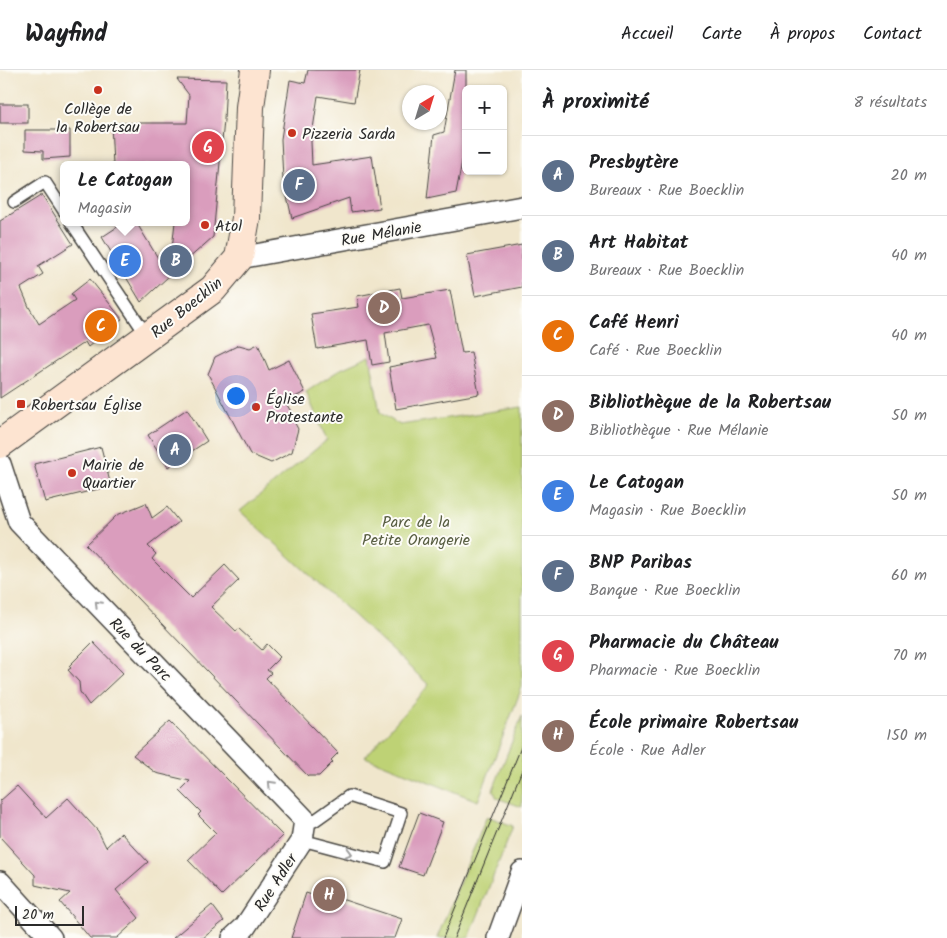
<!DOCTYPE html>
<html lang="fr">
<head>
<meta charset="utf-8">
<style>
	:root { --surface:#fff; --page:#f2f2f2; --text:#202124; --muted:#757577; --line:#e0e0e0; --accent:#c8321e }
	body { margin:0; font-family:Kalam,sans-serif; background:var(--page); color:var(--text) }
	.controls { position:absolute; right:15px; top:15px; display:grid; overflow:hidden; border-radius:8px; box-shadow:0 1px 4px #0004 }
	.controls button { width:45px; height:45px; display:grid; place-items:center; padding:0; border:0; border-bottom:1px solid var(--line); background:var(--surface); color:var(--text); font:25px sans-serif }
	.compass { position:absolute; left:402px; top:15px; width:45px; height:45px; border-radius:50%; background:var(--surface); box-shadow:0 1px 4px #0004; rotate:38deg }
	.scale { position:absolute; left:15px; bottom:12px; width:69px; box-sizing:border-box; padding-left:5px; border:2px solid #2b2b2b; border-top:0; font-size:14px; line-height:18px; white-space:nowrap; color:#2b2b2b; -webkit-text-stroke:4px #fdfcf7; paint-order:stroke }
	.you { position:absolute; left:235px; top:325px; width:18px; height:18px; margin:-12px; border:4px solid #fff; border-radius:50%; background:#1a73e8; box-shadow:0 0 0 8px #1a73e833 }
	.badge { display:grid; place-items:center; width:32px; height:32px; border-radius:50%; background:var(--accent); color:#fff; font-size:16px; font-weight:700 }
	.pin { position:absolute; translate:-50% -50%; border:2px solid #fff; box-shadow:0 1px 5px #0006 }
	.popup { position:absolute; left:60px; top:91px; width:130px; height:65px; box-sizing:border-box; display:grid; place-content:center; border-radius:8px; background:var(--surface); filter:drop-shadow(0 1px 4px #0005); font-size:16px; white-space:nowrap; color:var(--muted) }
	.popup b { font-size:19px; color:var(--text) }
	.popup::after { content:''; position:absolute; left:50%; top:100%; margin-left:-10px; border:10px solid transparent; border-top-color:var(--surface) }
	.list { margin:0; padding:0; list-style:none }
	h2 { display:flex; justify-content:space-between; align-items:center; height:65px; margin:0; padding:0 20px; font-size:21px }
	h2 small { font-size:16px; font-weight:400; color:var(--muted) }
	.list li { display:grid; grid-template-columns:32px 1fr auto; gap:15px; align-items:center; box-sizing:border-box; height:80px; padding:0 20px; border-top:1px solid var(--line) }
	.list b { display:block; font-size:19px; white-space:nowrap }
	.list p { margin:0; font-size:16px; white-space:nowrap; color:var(--muted) }
	.list em { font-size:16px; font-style:normal; color:var(--muted) }
	.map { position:relative; flex:none; width:522px; height:868px; overflow:hidden }
	header { display:flex; align-items:center; gap:30px; box-sizing:border-box; height:70px; padding:0 25px; background:var(--surface); border-bottom:1px solid var(--line) }
	header strong { font-size:24px }
	nav { display:flex; gap:28px; margin-inline-start:auto; font-size:18px }
	main { display:flex }
	aside { flex:1; background:var(--surface) }
	.map>svg:first-child { display:block }
	.green { fill:#bed275; stroke:#747e50 }
	.building { fill:#da9dbd }
	.lines { fill:none; stroke-linecap:round; stroke-linejoin:round }
	.service-casing { stroke:#494743; stroke-width:14 }
	.minor-casing { stroke:#494743; stroke-width:24 }
	.secondary-casing { stroke:#494743; stroke-width:30 }
	.service { stroke:#fff; stroke-width:11 }
	.minor { stroke:#fff; stroke-width:21 }
	.secondary { stroke:#fde4d1; stroke-width:28 }
	.tram { stroke:#2b2b2b; stroke-width:1 }
	.oneway { stroke:#a0a0a0 }
	.poi-dot { fill:#c8321e; stroke:#fdfcf7; stroke-width:2 }
	.labels { text-anchor:middle; stroke-width:4; stroke-linejoin:round; paint-order:stroke }
	.poi-label { font-size:16px; fill:#2b2b2b; stroke:#fdfcf7; text-anchor:start }
	.street-label { font-size:16px; fill:#2b2b2b; stroke:#fdfcf7 }
	.park-label { font-size:16px; fill:#575d41; stroke:#fdfcf7 }
</style>
</head>
<body>
<header>
<strong>Wayfind</strong>
<nav><a>Accueil</a><a>Carte</a><a>À propos</a><a>Contact</a></nav>
</header>
<main>
<div class="map">
<svg width="522" height="868" viewBox="0 0 522 868">
	<rect width="100%" height="100%" fill="#fdfcf7"/>
	<filter id="ink" filterUnits="userSpaceOnUse"><feTurbulence type="fractalNoise" baseFrequency=".02" numOctaves="2"/><feDisplacementMap in="SourceGraphic" scale="10" xChannelSelector="R" yChannelSelector="G"/><feConvolveMatrix kernelMatrix="1 2 1 2 8 2 1 2 1" color-interpolation-filters="sRGB"/></filter>
	<filter id="wash" filterUnits="userSpaceOnUse"><feTurbulence type="fractalNoise" baseFrequency=".0096" numOctaves="4" result="noise"/><feDisplacementMap in="SourceGraphic" scale="20" xChannelSelector="R" yChannelSelector="G"/><feGaussianBlur stdDeviation="1.12" result="paint"/><feColorMatrix in="noise" values="0 0 0 0 0 0 0 0 0 0 0 0 0 0 0 0 0 1.4 0 .05"/><feComposite in="paint" operator="in"/></filter>
	<g filter="url(#wash)">
		<rect width="100%" height="100%" fill="#f0e6cc"/>
		<g class="green">
			<polygon points="370,286 380,343 400,355 522,337 522,617 478,731 365,687 429,615 240,441 327,370 306,322 341,299"/>
			<polygon points="522,646 522,737 497,728 493,720"/>
			<polygon points="487,746 513,756 469,868 437,868"/>
		</g>
		<g id="blocks">
			<g class="building">
				<polygon points="308,0 360,0 354,32 318,26 311,72 312,95 372,86 380,138 351,142 349,128 292,148 283,109 281,69 290,10 305,13"/>
				<polygon points="455,0 466,0 466,71 456,123 427,129 434,65 444,62"/>
				<polygon points="177,9 226,10 224,50 213,167 169,206 175,152 186,152 186,95 113,95 111,53 187,53 189,25"/>
				<rect x="0" y="34" width="28" height="19"/>
				<polygon points="25,60 70,60 70,87 43,89 43,81 25,80"/>
				<polygon points="42,125 73,174 38,196 43,204 21,218 29,237 39,254 75,230 71,224 90,209 122,249 88,277 85,272 0,328 0,151"/>
				<polygon points="125,152 136,152 169,206 141,232 102,167"/>
				<polygon points="522,175 522,217 475,226 467,185"/>
				<polygon points="400,218 402,228 450,220 462,283 471,282 479,324 396,339 389,297 437,288 428,255 385,263 389,292 372,295 368,270 317,279 311,244 359,237 357,226"/>
				<polygon points="258,274 269,300 289,290 305,322 285,332 292,343 290,344 298,359 292,382 271,393 250,384 208,304 215,287 239,275 250,278"/>
				<polygon points="187,339 207,371 168,397 148,365"/>
				<polygon points="101,377 111,416 45,432 34,394"/>
				<polygon points="146,433 152,448 167,437 179,452 148,476 156,484 152,489 191,528 225,495 239,510 211,537 236,561 239,559 262,580 267,574 280,587 267,600 271,603 266,608 338,683 331,690 333,692 319,706 308,706 86,475 117,445"/>
				<polygon points="93,572 123,603 89,635 80,622 79,612 68,600 71,598 69,596"/>
				<polygon points="170,651 283,766 222,825 188,790 216,763 198,745 201,742 180,721 190,711 156,703 133,685"/>
				<polygon points="17,716 46,748 68,728 98,761 106,777 121,763 148,792 116,820 139,848 117,868 90,868 60,832 70,823 35,815 35,805 0,767 0,731"/>
				<polygon points="419,743 443,752 423,805 399,797"/>
				<polygon points="306,823 330,831 332,826 402,849 395,868 291,868"/>
				<polygon points="212,835 224,851 203,868 173,868"/>
			</g>
		</g>
	</g>
	<g filter="url(#ink)">
		<use href="#blocks" fill-opacity="0" stroke="#494743" stroke-width="1"/>
		<g class="lines">
			<g class="service-casing">
				<g id="service">
					<polyline points="14,132 45,112 64,141"/>
					<polyline points="71,152 147,266"/>
					<polyline points="302,770 385,792 401,743 349,726 314,751 305,750"/>
				</g>
			</g>
			<g class="minor-casing">
				<g id="minor">
					<polyline points="239,188 522,137"/>
					<polyline points="0,394 19,452 305,750 302,770 245,857 233,868"/>
					<polyline points="0,812 51,868"/>
					<polyline points="498,868 522,802"/>
				</g>
			</g>
			<g class="secondary-casing">
				<polyline id="secondary" points="0,374 213,219 239,188 246,148 250,37 255,0"/>
			</g>
			<use href="#service" class="service"/>
			<use href="#minor" class="minor"/>
			<use href="#secondary" class="secondary"/>
			<g class="tram">
				<polyline points="443,868 522,675"/>
				<polyline points="454,868 522,700"/>
			</g>
		</g>
		<defs><path id="oneway-chevron" d="M-2-3.5L2.5 0L-2 3.5" fill="none" stroke-width="1.6" stroke-linecap="round" stroke-linejoin="round" transform="scale(1.25)"/></defs>
		<g class="oneway">
			<use href="#oneway-chevron" transform="translate(98 534) rotate(-134)"/>
			<use href="#oneway-chevron" transform="translate(271 714) rotate(-134)"/>
			<use href="#oneway-chevron" transform="translate(349 783) rotate(15)"/>
		</g>
	</g>
	<g class="poi-dot">
		<circle cx="98" cy="20" r="5"/>
		<circle cx="292" cy="63" r="5"/>
		<circle cx="205" cy="155" r="5"/>
		<rect x="16" y="329" width="10" height="10" rx="2.5"/>
		<circle cx="256" cy="337" r="5"/>
		<circle cx="72" cy="403" r="5"/>
	</g>
	<g class="labels">
		<g class="poi-label">
			<text x="98" y="44" text-anchor="middle">Collège de<tspan x="98" dy="18">la Robertsau</tspan></text>
			<text x="302" y="69">Pizzeria Sarda</text>
			<text x="215" y="161">Atol</text>
			<text x="266" y="334">Église<tspan x="266" dy="18">Protestante</tspan></text>
			<text x="31" y="340">Robertsau Église</text>
			<text x="82" y="400">Mairie de<tspan x="82" dy="18">Quartier</tspan></text>
		</g>
		<g class="street-label">
			<text transform="translate(381 163) rotate(-10)" y="6">Rue Mélanie</text>
			<text transform="translate(186 237) rotate(-39)" y="6">Rue Boecklin</text>
			<text transform="translate(141 579) rotate(46)" y="6">Rue du Parc</text>
			<text transform="translate(275 812) rotate(-57)" y="6">Rue Adler</text>
		</g>
		<g class="park-label">
			<text x="416" y="457">Parc de la<tspan x="416" dy="18">Petite Orangerie</tspan></text>
		</g>
	</g>
</svg>
<div class="controls">
<button>+</button>
<button>−</button>
</div>
<svg class="compass" viewBox="-18 -18 36 36"><path d="M0-13l5 13h-10z" fill="#e53935"/><path d="M0 13l5-13h-10z" fill="#757577"/></svg>
<div class="scale">20 m</div>
<div class="you"></div>
<div class="pin badge" style="left:175px;top:380px;background:#5c6f8a">A</div>
<div class="pin badge" style="left:176px;top:191px;background:#5c6f8a">B</div>
<div class="pin badge" style="left:101px;top:256px;background:#e8710a">C</div>
<div class="pin badge" style="left:384px;top:238px;background:#8d6e63">D</div>
<div class="pin badge" style="left:125px;top:191px;background:#3f7fe0">E</div>
<div class="popup"><b>Le Catogan</b>Magasin</div>
<div class="pin badge" style="left:299px;top:115px;background:#5c6f8a">F</div>
<div class="pin badge" style="left:208px;top:77px;background:#e0444e">G</div>
<div class="pin badge" style="left:329px;top:825px;background:#8d6e63">H</div>
</div>
<aside>
<h2>À proximité<small>8 résultats</small></h2>
<ul class="list">
<li><span class="badge" style="background:#5c6f8a">A</span><div><b>Presbytère</b><p>Bureaux · Rue Boecklin</p></div><em>20 m</em></li>
<li><span class="badge" style="background:#5c6f8a">B</span><div><b>Art Habitat</b><p>Bureaux · Rue Boecklin</p></div><em>40 m</em></li>
<li><span class="badge" style="background:#e8710a">C</span><div><b>Café Henri</b><p>Café · Rue Boecklin</p></div><em>40 m</em></li>
<li><span class="badge" style="background:#8d6e63">D</span><div><b>Bibliothèque de la Robertsau</b><p>Bibliothèque · Rue Mélanie</p></div><em>50 m</em></li>
<li><span class="badge" style="background:#3f7fe0">E</span><div><b>Le Catogan</b><p>Magasin · Rue Boecklin</p></div><em>50 m</em></li>
<li><span class="badge" style="background:#5c6f8a">F</span><div><b>BNP Paribas</b><p>Banque · Rue Boecklin</p></div><em>60 m</em></li>
<li><span class="badge" style="background:#e0444e">G</span><div><b>Pharmacie du Château</b><p>Pharmacie · Rue Boecklin</p></div><em>70 m</em></li>
<li><span class="badge" style="background:#8d6e63">H</span><div><b>École primaire Robertsau</b><p>École · Rue Adler</p></div><em>150 m</em></li>
</ul>
</aside>
</main>
</body>
</html>
